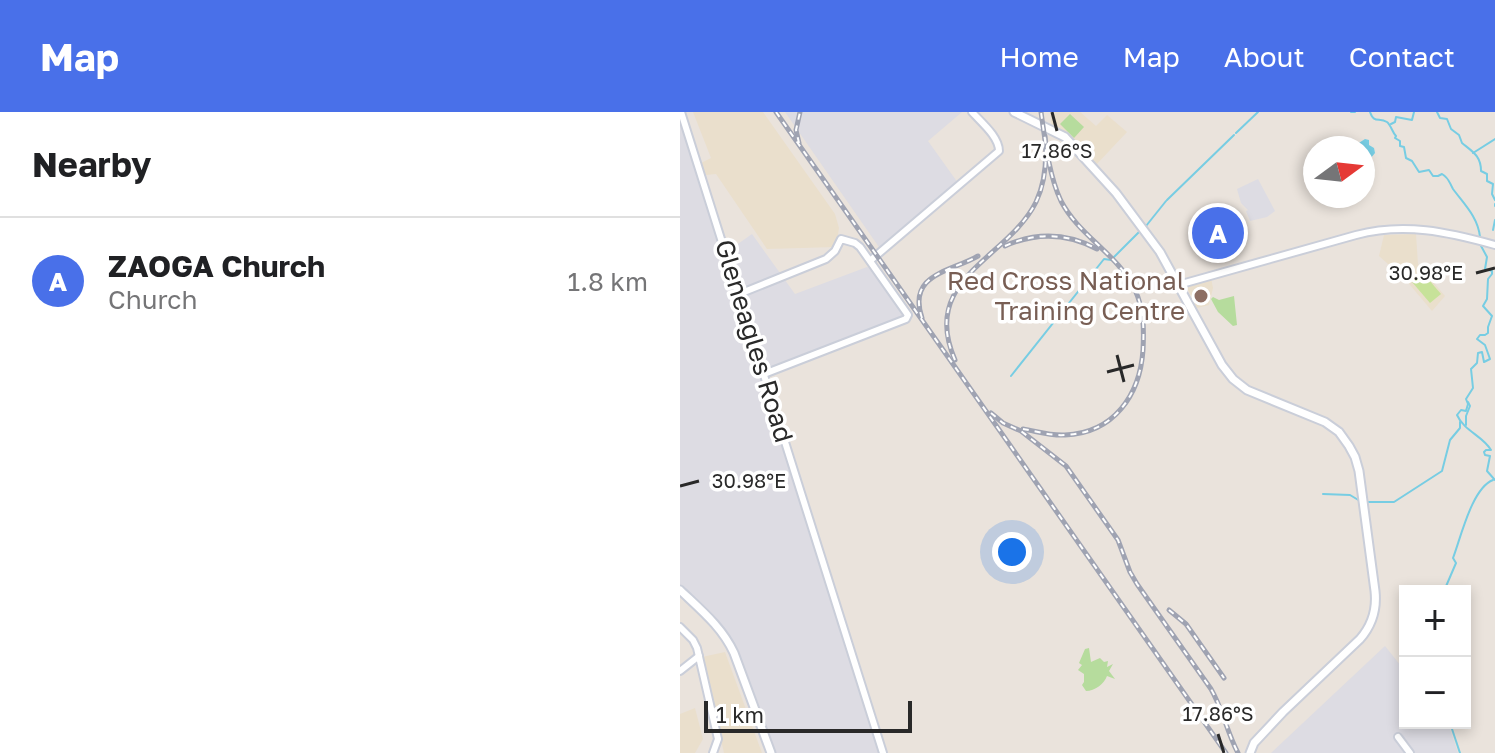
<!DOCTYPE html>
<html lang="en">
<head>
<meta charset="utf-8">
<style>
	:root { --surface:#fff; --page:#f2f2f2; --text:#202124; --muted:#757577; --line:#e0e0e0; --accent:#4970e9 }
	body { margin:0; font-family:"Golos Text",sans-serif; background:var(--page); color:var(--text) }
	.controls { position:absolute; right:24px; bottom:24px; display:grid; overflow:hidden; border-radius:0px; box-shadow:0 4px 12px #0003 }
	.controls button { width:72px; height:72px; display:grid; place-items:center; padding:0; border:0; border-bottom:2px solid var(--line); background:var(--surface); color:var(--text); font:40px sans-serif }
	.compass { position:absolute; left:623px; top:24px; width:72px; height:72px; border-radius:50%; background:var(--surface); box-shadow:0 4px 12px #0003; rotate:75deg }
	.scale { position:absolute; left:24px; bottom:20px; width:208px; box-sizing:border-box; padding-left:8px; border:4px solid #292929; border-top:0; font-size:22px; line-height:28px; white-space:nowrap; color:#292929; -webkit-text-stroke:6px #fff; paint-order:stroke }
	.you { position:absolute; left:332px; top:440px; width:28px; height:28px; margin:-20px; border:6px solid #fff; border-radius:50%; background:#1a73e8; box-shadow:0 0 0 12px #1a73e833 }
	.badge { display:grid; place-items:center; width:52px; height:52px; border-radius:50%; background:var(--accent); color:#fff; font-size:26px; font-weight:700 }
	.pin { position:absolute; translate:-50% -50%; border:4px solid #fff; box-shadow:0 2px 8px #0006 }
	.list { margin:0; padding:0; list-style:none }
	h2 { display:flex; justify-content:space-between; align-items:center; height:104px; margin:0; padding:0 32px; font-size:34px }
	h2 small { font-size:26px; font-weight:400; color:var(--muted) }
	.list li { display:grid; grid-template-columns:52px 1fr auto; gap:24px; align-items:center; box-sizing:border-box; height:128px; padding:0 32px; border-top:2px solid var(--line) }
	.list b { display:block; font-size:30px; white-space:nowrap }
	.list p { margin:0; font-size:26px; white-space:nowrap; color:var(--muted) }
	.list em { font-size:26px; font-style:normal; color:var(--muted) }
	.map { position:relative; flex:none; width:815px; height:641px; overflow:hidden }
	header { display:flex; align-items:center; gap:48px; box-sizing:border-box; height:112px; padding:0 40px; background:var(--accent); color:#fff }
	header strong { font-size:38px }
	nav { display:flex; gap:44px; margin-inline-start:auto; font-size:28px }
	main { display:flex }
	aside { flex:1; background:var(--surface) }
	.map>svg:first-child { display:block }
	.industrial { fill:#dddce3 }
	.education { fill:#eadfcc }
	.green { fill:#b6dc9d }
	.pitch { fill:#c7e299 }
	.water { fill:#77cde3 }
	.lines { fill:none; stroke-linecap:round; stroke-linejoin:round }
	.stream { stroke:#77cde3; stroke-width:2 }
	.tertiary-casing { stroke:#caced9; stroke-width:10 }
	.secondary-casing { stroke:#caced9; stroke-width:11 }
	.tertiary { stroke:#fff; stroke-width:6 }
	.secondary { stroke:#fff; stroke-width:7 }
	.rail-casing { stroke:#9fa3b2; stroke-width:5 }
	.rail { stroke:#fff; stroke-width:2; stroke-dasharray:6; stroke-linecap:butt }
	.ticks { fill:none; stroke:#292929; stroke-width:3 }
	.education-dot { fill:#8d6e63; stroke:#fff; stroke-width:3 }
	.labels { text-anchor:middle; stroke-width:7; stroke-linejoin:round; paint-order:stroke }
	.education-label { font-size:26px; fill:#785e54; stroke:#fff; text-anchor:end }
	.street-label { font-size:26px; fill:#292929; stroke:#fff }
	.ticks-label { font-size:20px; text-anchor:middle; fill:#292929; stroke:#fff; stroke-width:7; stroke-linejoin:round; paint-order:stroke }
</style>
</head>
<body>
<header>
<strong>Map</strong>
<nav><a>Home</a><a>Map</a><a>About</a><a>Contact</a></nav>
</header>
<main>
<aside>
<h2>Nearby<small></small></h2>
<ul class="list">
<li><span class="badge">A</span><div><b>ZAOGA Church</b><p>Church</p></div><em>1.8 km</em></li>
</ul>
</aside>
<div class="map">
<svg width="815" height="641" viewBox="0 0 815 641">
	<rect width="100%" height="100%" fill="#eae3dc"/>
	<g class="industrial">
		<polygon points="0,0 45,141 72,122 115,182 187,155 195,158 228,205 80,262 200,641 96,641 52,530 43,515 0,475"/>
		<polygon points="105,0 282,0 248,29 278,71 201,138"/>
		<polygon points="578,67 595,99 587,105 570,109 566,99 568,98 561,91 557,77"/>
		<polygon points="705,534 725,559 725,611 768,611 778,641 591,641"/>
	</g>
	<g class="education">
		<polygon points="13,0 83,0 155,102 159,116 156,135 87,137 36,62 26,63 21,51 31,46"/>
		<polygon points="370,0 400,0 416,14 427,3 447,20 415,54 395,30 382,19 372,15"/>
		<polygon points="736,122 738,152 765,184 752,199 725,167 699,144 704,123"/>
		<polygon points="531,166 533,176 529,193 517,196 506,174"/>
		<polygon points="45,540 82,641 44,641 22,545"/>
		<polygon points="15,596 23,627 15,641 0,641 0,602"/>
	</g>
	<g class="green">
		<polygon points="390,2 404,15 394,26 380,12"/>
		<polygon points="554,184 557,213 553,214 538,200 531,187 533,185 539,188"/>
		<path d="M409,536L411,550L420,546L424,550L428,549L427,555L433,552L429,559L435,567L427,564C424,572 415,579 406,579L402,573L404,570V562L398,558L402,553L399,551L405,537Z"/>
	</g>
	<polygon class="pitch" points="743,161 761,182 750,191 732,170"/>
	<polygon class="water" points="685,27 689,28 689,33 694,36 695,41 690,47 683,50 683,36 671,36"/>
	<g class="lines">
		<g class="stream">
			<polyline points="671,0 675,0"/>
			<path d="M690,0C694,12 699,5 707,10C711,13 712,20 716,24L715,26L720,29V34L724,35L726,46L732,49L739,60L749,58L753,64H758L762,62C769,66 769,70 773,77C784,92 798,105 800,125"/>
			<path d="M757,0L760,6L767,7L771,17L779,23L782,31C793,40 801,44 801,59L807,62V69L813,72L812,82L815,88"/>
			<polyline points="711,12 715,10 716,5 732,8 734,0"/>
			<polyline points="556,21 578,0"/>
			<polyline points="793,41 815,27"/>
			<polyline points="487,88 554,23"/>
			<polyline points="815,92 815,94"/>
			<polyline points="466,114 486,89"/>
			<polyline points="813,118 815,108"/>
			<path d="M800,132L807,145L805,157L812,159V162L808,167L807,187L803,194L812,204L808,215V221L805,223H800L797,227L805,233L810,247L804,250L802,240L798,241L797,251L791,257L793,276L786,287L788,292L786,299L781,298L777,303C784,319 803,324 811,338H806L804,340L805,343L810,344L807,359L815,368"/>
			<polyline points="433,146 460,119"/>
			<polyline points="331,264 424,147 431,148"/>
			<polyline points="786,313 786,304 790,294 788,290"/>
			<polyline points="643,382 670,383 680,389"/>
			<polyline points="687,390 714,390 762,359 770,328 780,316 780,310"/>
			<path d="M764,479L776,451L773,446C781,425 792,376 813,368"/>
			<polyline points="770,611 780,641"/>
		</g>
		<g class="tertiary-casing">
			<g id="tertiary">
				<polyline points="1,0 203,641"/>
				<path d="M191,148L319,39C319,25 302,11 292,0"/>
				<path d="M498,173L676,123C724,110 768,120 815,133"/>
				<polyline points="59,182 146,147 155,139 161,127 175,131 180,135 228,203 226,207 84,262"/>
				<polyline points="0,515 13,528 17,536 38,627 33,641"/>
				<polyline points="0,559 19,544"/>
				<polyline points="718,625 730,641"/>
			</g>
		</g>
		<g class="secondary-casing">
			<g id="secondary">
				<path d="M334,0L385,25L436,81L480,140L542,253L553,267L567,278L645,310L659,320L669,334L675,345L679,359L695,479C697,497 693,512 680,527L603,600L574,631L570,641"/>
				<path d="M0,478C21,498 42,515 54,541L91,641"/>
			</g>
		</g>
		<use href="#tertiary" class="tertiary"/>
		<use href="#secondary" class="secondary"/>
		<g class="rail-casing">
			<g id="rail">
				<polyline points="96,0 546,641"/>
				<polyline points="119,31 116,18 120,0"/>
				<path d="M325,134C356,120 387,121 417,137"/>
				<path d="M242,206C227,162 270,160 298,144"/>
				<path d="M275,248C239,166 328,147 356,90C366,69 367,47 365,24"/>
				<path d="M311,301L323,311L341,319L386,354L438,428L450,460L457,472L531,577C543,598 547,620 558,641"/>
				<path d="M343,317C356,319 370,324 385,323C434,321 460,283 463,238C464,217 464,197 455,178C438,142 399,124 381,89C369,64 365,28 361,0"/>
				<polyline points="489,498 506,512 544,566"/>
			</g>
		</g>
		<use href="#rail" class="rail"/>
	</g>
	<path class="ticks" d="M372,0L377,19M796,161L815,156M437,243L444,270M427,260L454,253M0,374L19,369M538,622L544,641"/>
	<circle class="education-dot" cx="521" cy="184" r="8"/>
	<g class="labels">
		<g class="education-label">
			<text x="505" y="178">Red Cross National<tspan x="505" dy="30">Training Centre</tspan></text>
		</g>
		<g class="street-label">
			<text transform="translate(74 229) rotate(73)" y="9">Gleneagles Road</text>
		</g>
	</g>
	<g class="ticks-label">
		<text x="377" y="46">17.86°S</text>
		<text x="746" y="168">30.98°E</text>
		<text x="69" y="376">30.98°E</text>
		<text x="538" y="609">17.86°S</text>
	</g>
</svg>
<div class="controls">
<button>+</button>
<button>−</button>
</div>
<svg class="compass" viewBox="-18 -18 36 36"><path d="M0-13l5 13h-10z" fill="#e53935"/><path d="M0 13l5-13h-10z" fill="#757577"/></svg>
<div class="scale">1 km</div>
<div class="you"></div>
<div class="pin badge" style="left:538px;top:121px">A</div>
</div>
</main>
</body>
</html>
